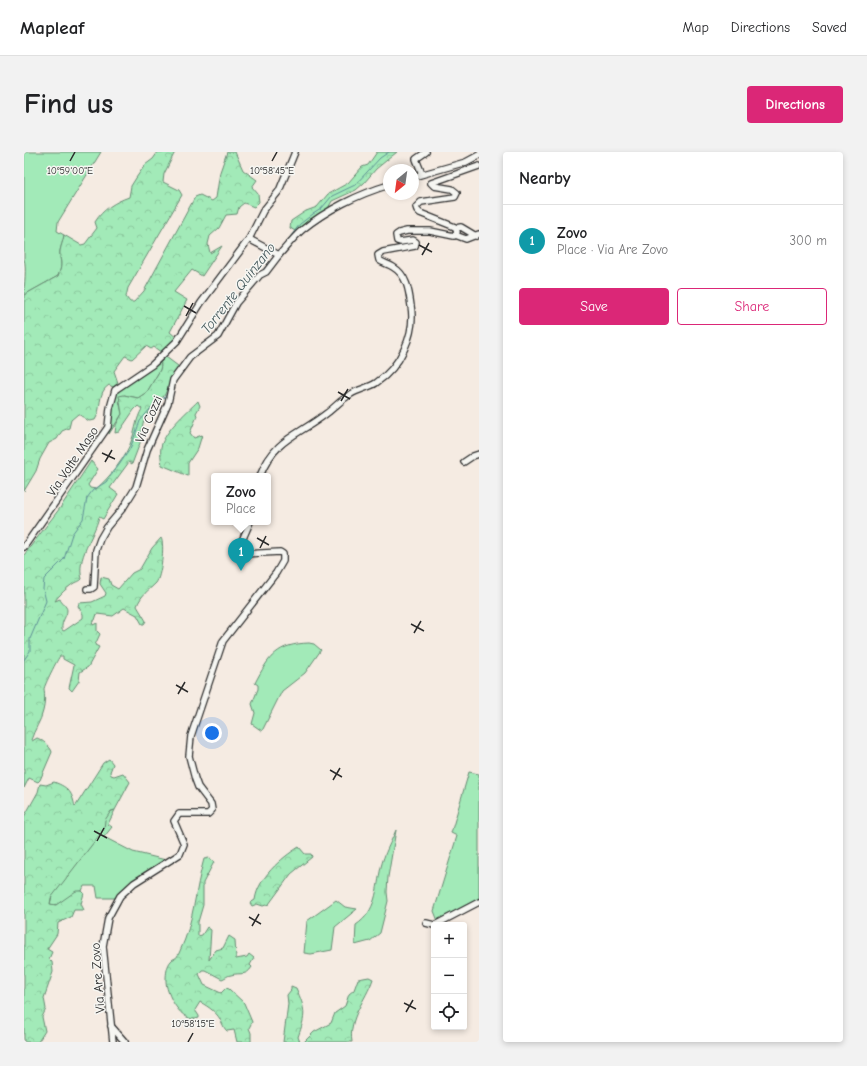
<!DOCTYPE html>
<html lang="en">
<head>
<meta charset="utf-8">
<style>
	:root { --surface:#fff; --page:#f2f2f2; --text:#202124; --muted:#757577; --line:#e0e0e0; --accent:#db2777 }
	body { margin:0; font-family:"Comic Neue",sans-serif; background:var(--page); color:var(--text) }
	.controls { position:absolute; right:12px; bottom:12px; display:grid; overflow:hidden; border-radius:4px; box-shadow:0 2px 6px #0003 }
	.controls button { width:36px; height:36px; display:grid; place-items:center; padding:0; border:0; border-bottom:1px solid var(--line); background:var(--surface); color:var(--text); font:20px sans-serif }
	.compass { position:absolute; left:359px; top:12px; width:36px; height:36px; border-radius:50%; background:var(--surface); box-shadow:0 2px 6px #0003; rotate:209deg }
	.you { position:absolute; left:188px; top:581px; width:14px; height:14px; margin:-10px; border:3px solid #fff; border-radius:50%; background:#1a73e8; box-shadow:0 0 0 6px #1a73e833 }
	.badge { display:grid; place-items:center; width:26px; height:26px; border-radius:50%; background:var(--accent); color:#fff; font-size:13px; font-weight:700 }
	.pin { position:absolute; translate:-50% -33px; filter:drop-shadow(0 1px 2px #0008) }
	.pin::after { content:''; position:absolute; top:21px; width:14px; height:12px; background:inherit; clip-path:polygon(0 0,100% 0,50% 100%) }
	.popup { position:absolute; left:187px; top:321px; width:60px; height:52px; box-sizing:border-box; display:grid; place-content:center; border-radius:4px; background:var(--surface); filter:drop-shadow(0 1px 3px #0005); font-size:13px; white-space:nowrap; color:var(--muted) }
	.popup b { font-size:15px; color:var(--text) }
	.popup::after { content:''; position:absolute; left:50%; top:100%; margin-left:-8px; border:8px solid transparent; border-top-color:var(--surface) }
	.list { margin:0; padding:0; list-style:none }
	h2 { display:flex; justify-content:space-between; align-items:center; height:52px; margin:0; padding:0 16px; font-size:17px }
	h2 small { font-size:13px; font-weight:400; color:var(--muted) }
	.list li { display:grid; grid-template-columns:26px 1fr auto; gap:12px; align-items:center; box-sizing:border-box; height:72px; padding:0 16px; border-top:1px solid var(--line) }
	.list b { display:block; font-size:15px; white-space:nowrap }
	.list p { margin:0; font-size:13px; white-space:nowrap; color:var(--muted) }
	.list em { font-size:13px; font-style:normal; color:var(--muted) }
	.actions { display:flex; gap:8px; padding:12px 16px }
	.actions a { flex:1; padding:9px 0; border:1px solid var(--accent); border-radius:4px; text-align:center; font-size:14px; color:var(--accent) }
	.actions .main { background:var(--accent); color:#fff }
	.icon { flex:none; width:22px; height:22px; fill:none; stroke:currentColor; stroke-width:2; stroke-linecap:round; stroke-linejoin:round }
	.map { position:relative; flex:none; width:455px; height:890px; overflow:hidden; border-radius:4px }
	header { display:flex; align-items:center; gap:24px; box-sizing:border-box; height:56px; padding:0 20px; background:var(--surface); border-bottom:1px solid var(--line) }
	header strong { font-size:19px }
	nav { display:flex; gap:22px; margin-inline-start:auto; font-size:14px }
	.intro { display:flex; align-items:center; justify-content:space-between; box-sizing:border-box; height:96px; padding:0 24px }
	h1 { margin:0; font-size:28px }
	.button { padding:10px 18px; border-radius:4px; background:var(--accent); color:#fff; font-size:14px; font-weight:700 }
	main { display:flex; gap:24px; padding:0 24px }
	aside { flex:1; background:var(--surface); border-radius:4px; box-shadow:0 2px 6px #0003 }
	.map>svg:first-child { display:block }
	.green { fill:#a2eab8; stroke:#668a72 }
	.forest { fill:url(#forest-crowns); stroke:#668a72 }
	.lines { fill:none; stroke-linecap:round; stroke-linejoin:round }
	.stream { stroke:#5f9096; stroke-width:1 }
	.minor-casing { stroke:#2b2b2b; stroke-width:8 }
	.minor { stroke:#f6f6f2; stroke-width:5.5 }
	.ticks { fill:none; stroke:#2b2b2b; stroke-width:1.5 }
	.labels { text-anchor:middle; stroke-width:3; stroke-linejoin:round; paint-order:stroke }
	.street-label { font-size:13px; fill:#2b2b2b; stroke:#f6f6f2 }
	.water-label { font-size:14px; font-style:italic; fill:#415558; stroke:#f6f6f2 }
	.ticks-label { font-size:10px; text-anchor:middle; fill:#2b2b2b; stroke:#f6f6f2; stroke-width:3; stroke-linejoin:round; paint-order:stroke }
</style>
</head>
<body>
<header>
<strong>Mapleaf</strong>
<nav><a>Map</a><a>Directions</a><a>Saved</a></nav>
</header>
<div class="intro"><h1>Find us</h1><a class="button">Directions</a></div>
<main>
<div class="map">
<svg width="455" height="890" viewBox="0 0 455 890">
	<defs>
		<pattern id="forest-crowns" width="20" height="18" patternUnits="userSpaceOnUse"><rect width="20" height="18" fill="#a2eab8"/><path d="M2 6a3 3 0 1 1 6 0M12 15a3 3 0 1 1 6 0" fill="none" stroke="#8cc99e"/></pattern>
	</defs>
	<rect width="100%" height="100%" fill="#f5ebe2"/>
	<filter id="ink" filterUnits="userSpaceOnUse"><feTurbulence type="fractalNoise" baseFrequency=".025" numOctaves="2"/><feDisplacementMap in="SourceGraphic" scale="8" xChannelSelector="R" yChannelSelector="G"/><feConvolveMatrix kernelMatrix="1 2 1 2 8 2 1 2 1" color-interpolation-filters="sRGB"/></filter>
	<g filter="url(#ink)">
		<g class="green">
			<path d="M0,0H77L34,70L33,79L40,83C39,90 37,93 36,99C35,110 40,111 34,124L0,143C0,133 3,116 0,107Z"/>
			<path d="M136,211L137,214L136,218L123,240L114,246L100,243L95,248L98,262L85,282L91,242C102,228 122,222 136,211Z"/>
			<path d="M285,491L290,492L297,498L281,521L258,539L238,579L228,572L231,561L228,552L234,537V533L231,531C245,504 253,492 285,491Z"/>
			<polygon points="445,620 455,622 455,751 414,769 410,759 433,684 427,681"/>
			<path d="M91,658L84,672L88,675L80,685L109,700L142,708C123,717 105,730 92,746H74L72,734H60L58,739C46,740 39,756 26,752L29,741L80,677C79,669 82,660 91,658Z"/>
			<path d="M372,678L364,725L363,740L364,749L356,781L346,789L331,793L332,773C353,759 352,737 357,715C360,702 367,690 372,678Z"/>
			<polygon points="312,748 321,755 333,757 311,775 308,798 287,802 280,801 283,769"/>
		</g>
		<g class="forest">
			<path d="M134,0H151L140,22L139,30L155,38L158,43L104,136L102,145L106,150H110L120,139L171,45L176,43L188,49L192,46L196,20L203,0H211L219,18L233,28L228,35L234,42L235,50L230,55L220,51L215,55L213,62L202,63L195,76L186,84L184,92L186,101L198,94L178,124L168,118L150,140L163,148L146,180L153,186L138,201L130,195L127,197L122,194L108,207L101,204L90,219L94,231L89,235L85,233C73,240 78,258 71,268L65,269L54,262L47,268L45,276L38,279L33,287L25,291L16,307L12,319L0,339V143L34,124C40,110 35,109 36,99C37,93 39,90 40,83L57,93L61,92L73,76L71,70C79,57 91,50 105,45L107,34L112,26L121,13L129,7Z"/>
			<polygon points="353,0 373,0 352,17 340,31 332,38 308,49 302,60 273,80 266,76 267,69 282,59 293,55 304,42 324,31 338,15 344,13"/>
			<path d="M142,205L154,214L153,218L140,244L128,255L119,271L116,291L108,312L105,310L86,336L94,342L79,367L75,365C70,385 52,406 58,427C56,430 53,429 50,431C44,435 35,443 31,449L36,447C37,451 43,454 43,458C43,465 37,468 38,478L40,479L59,466V462L54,454L55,451L68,450L81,444L82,441L76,432L77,425L85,427L87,433L94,437L108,421L116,417L128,396L137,386C141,392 137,425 132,431C124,439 117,443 113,454L122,469L120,472H118L113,463L100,456L89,464L73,462L71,468L68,470L69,473L73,471V479L76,482L71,493L75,495L64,515L56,520L55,529L48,539L45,536L50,513L39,507V504H36C34,506 20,534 20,537C21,544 21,552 19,559C17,569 10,578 7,588L8,589L13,586C17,587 27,595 28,600L16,628L14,630L5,626L0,636V403L36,356L67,309L74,317L64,333L66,336L72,337C85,326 103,304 108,287C112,276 112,267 118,257L114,254L110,258L95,280L91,281L92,273L98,262L95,244L100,243L114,246L123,240L136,218L137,214L136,211Z"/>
			<path d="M174,249L176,254L172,261L173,264L166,281L170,286L178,283L174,296L164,311V324L138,313C137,307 136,300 137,295C141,278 162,261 174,249Z"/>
			<path d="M85,607L89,612L86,620L87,623L90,624L99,621L106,630L91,658L87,659L81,668L80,677L27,746L26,752L32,753L52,739H58L60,741L57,752L60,758H50L47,765L34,771L33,782L23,797L28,800L25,807L28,810L29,820L20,846L22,857L18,865L21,879L14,890H0V665L14,640L16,632L22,633L30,630C46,636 48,641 51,655L79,611Z"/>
			<path d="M275,695L281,702H287L288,705L267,722L245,752L239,754L233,752L228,754L226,751L231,748C234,726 257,706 275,695Z"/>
			<path d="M185,706L190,710L179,731V753L174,770V784L178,783L183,775L187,778L185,808L192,798L199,796L205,784L211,788L212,807L223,805L225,802L230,806L226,813L228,815C222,825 216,820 207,823C204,823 201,826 198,827L181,818H178L175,822L180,833L197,841L202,836L205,837L220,851L228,870L225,876L227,881V890H213L210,878L203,879C200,876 200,875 198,871C194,861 185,855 176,850L171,858L175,864V866C158,873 141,841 142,827C142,822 143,813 147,809C150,805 152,809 156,799C170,770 171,738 180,707Z"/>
			<path d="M345,825L349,827C342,848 324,866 328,890H280L290,880L307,871L311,861L321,854L325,842L330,838L334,827Z"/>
			<path d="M267,834L272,836C282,858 282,863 274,885L276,890H259L264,852L263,843L267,838Z"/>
		</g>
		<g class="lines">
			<g class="stream">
				<polyline points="260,93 276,72 289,62 297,57 308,44 331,33 356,6 365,0"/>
				<polyline points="238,119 251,103"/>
				<polyline points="0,508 6,499 6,487 22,449 19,437 20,427 40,407 48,382 59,367 63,346 69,338 82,330 95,313 106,297 116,269 126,257 141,245 143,241"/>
			</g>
			<g class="minor-casing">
				<g id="minor">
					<polyline points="398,22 392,7 402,0"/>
					<polyline points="389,25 442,10 455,3"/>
					<polyline points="432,76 437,75 452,84"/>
					<polyline points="431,83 442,87 455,82"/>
					<path d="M225,87L255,103C263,94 270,85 278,78C302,58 335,42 365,33"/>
					<polyline points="440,310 449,304 455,302"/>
					<path d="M236,324C251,286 274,284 303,261C311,255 318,247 327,242C335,237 344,236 352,231C376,215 392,182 387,154C385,139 383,123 369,115C364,112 359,111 355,108L354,103L359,100L391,94L392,90L389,88L376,90L373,89L372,83L375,81L383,79H406L430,84L433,80L431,75L396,61L393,58L392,55L397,50L431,45L433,41L428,37L410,34L407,31L455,14"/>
					<polyline points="0,395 84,275 86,256 91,238 128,213 153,189 177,151 225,87 239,59 255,39 271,0"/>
					<polyline points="63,437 67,437 70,435 72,398 76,387 83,375 99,356 112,335 123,298 144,251 149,228 166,205 194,184 212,151 236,123 242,120 255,103"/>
					<polyline points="402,771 410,773"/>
					<polyline points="411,773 455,750"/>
					<polyline points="87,874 101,890"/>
					<path d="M89,890L79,794L84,766L96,744L110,731L156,702L160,692L150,669L155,662H184L188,658L187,652L174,635L171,627L165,604L167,584L199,489L252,421L259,409V402L256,400L221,402L218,400C214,392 223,379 226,370"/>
				</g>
			</g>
			<use href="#minor" class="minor"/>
		</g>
	</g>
	<path class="ticks" d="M46,9L51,0M248,9L253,0M395,93L408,100M398,103L405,91M160,154L172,161M162,164L169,151M314,240L326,247M317,249L324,237M78,301L91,307M81,310L88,298M233,386L245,393M236,396L242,384M387,472L400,479M390,481L397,469M152,533L164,540M154,542L161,530M306,618L318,625M309,628L316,616M70,679L83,686M73,689L80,676M225,765L237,772M228,774L235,762M380,851L392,857M382,860L389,848M164,890L169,881"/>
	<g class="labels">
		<g class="street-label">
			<text transform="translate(124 267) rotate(-67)" y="5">Via Cozzi</text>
			<text transform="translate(48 309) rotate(-56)" y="5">Via Volte Maso</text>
			<text transform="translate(73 826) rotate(-94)" y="5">Via Are Zovo</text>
		</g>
		<g class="water-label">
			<text transform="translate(214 136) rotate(-52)" y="5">Torrente Quinzano</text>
		</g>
	</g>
	<g class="ticks-label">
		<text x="46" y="22">10°59'00"E</text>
		<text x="248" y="22">10°58'45"E</text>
		<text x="169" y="875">10°58'15"E</text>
	</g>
</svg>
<div class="controls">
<button>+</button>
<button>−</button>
<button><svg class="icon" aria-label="locate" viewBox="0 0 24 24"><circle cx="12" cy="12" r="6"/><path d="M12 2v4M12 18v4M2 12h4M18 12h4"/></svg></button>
</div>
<svg class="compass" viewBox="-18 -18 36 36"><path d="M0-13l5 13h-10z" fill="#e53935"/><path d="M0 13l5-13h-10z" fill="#757577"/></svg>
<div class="you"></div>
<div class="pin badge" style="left:217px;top:419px;background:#0f9aa8">1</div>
<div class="popup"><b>Zovo</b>Place</div>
</div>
<aside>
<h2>Nearby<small></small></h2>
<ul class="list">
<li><span class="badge" style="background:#0f9aa8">1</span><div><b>Zovo</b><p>Place · Via Are Zovo</p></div><em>300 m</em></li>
</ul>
<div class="actions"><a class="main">Save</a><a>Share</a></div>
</aside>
</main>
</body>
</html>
